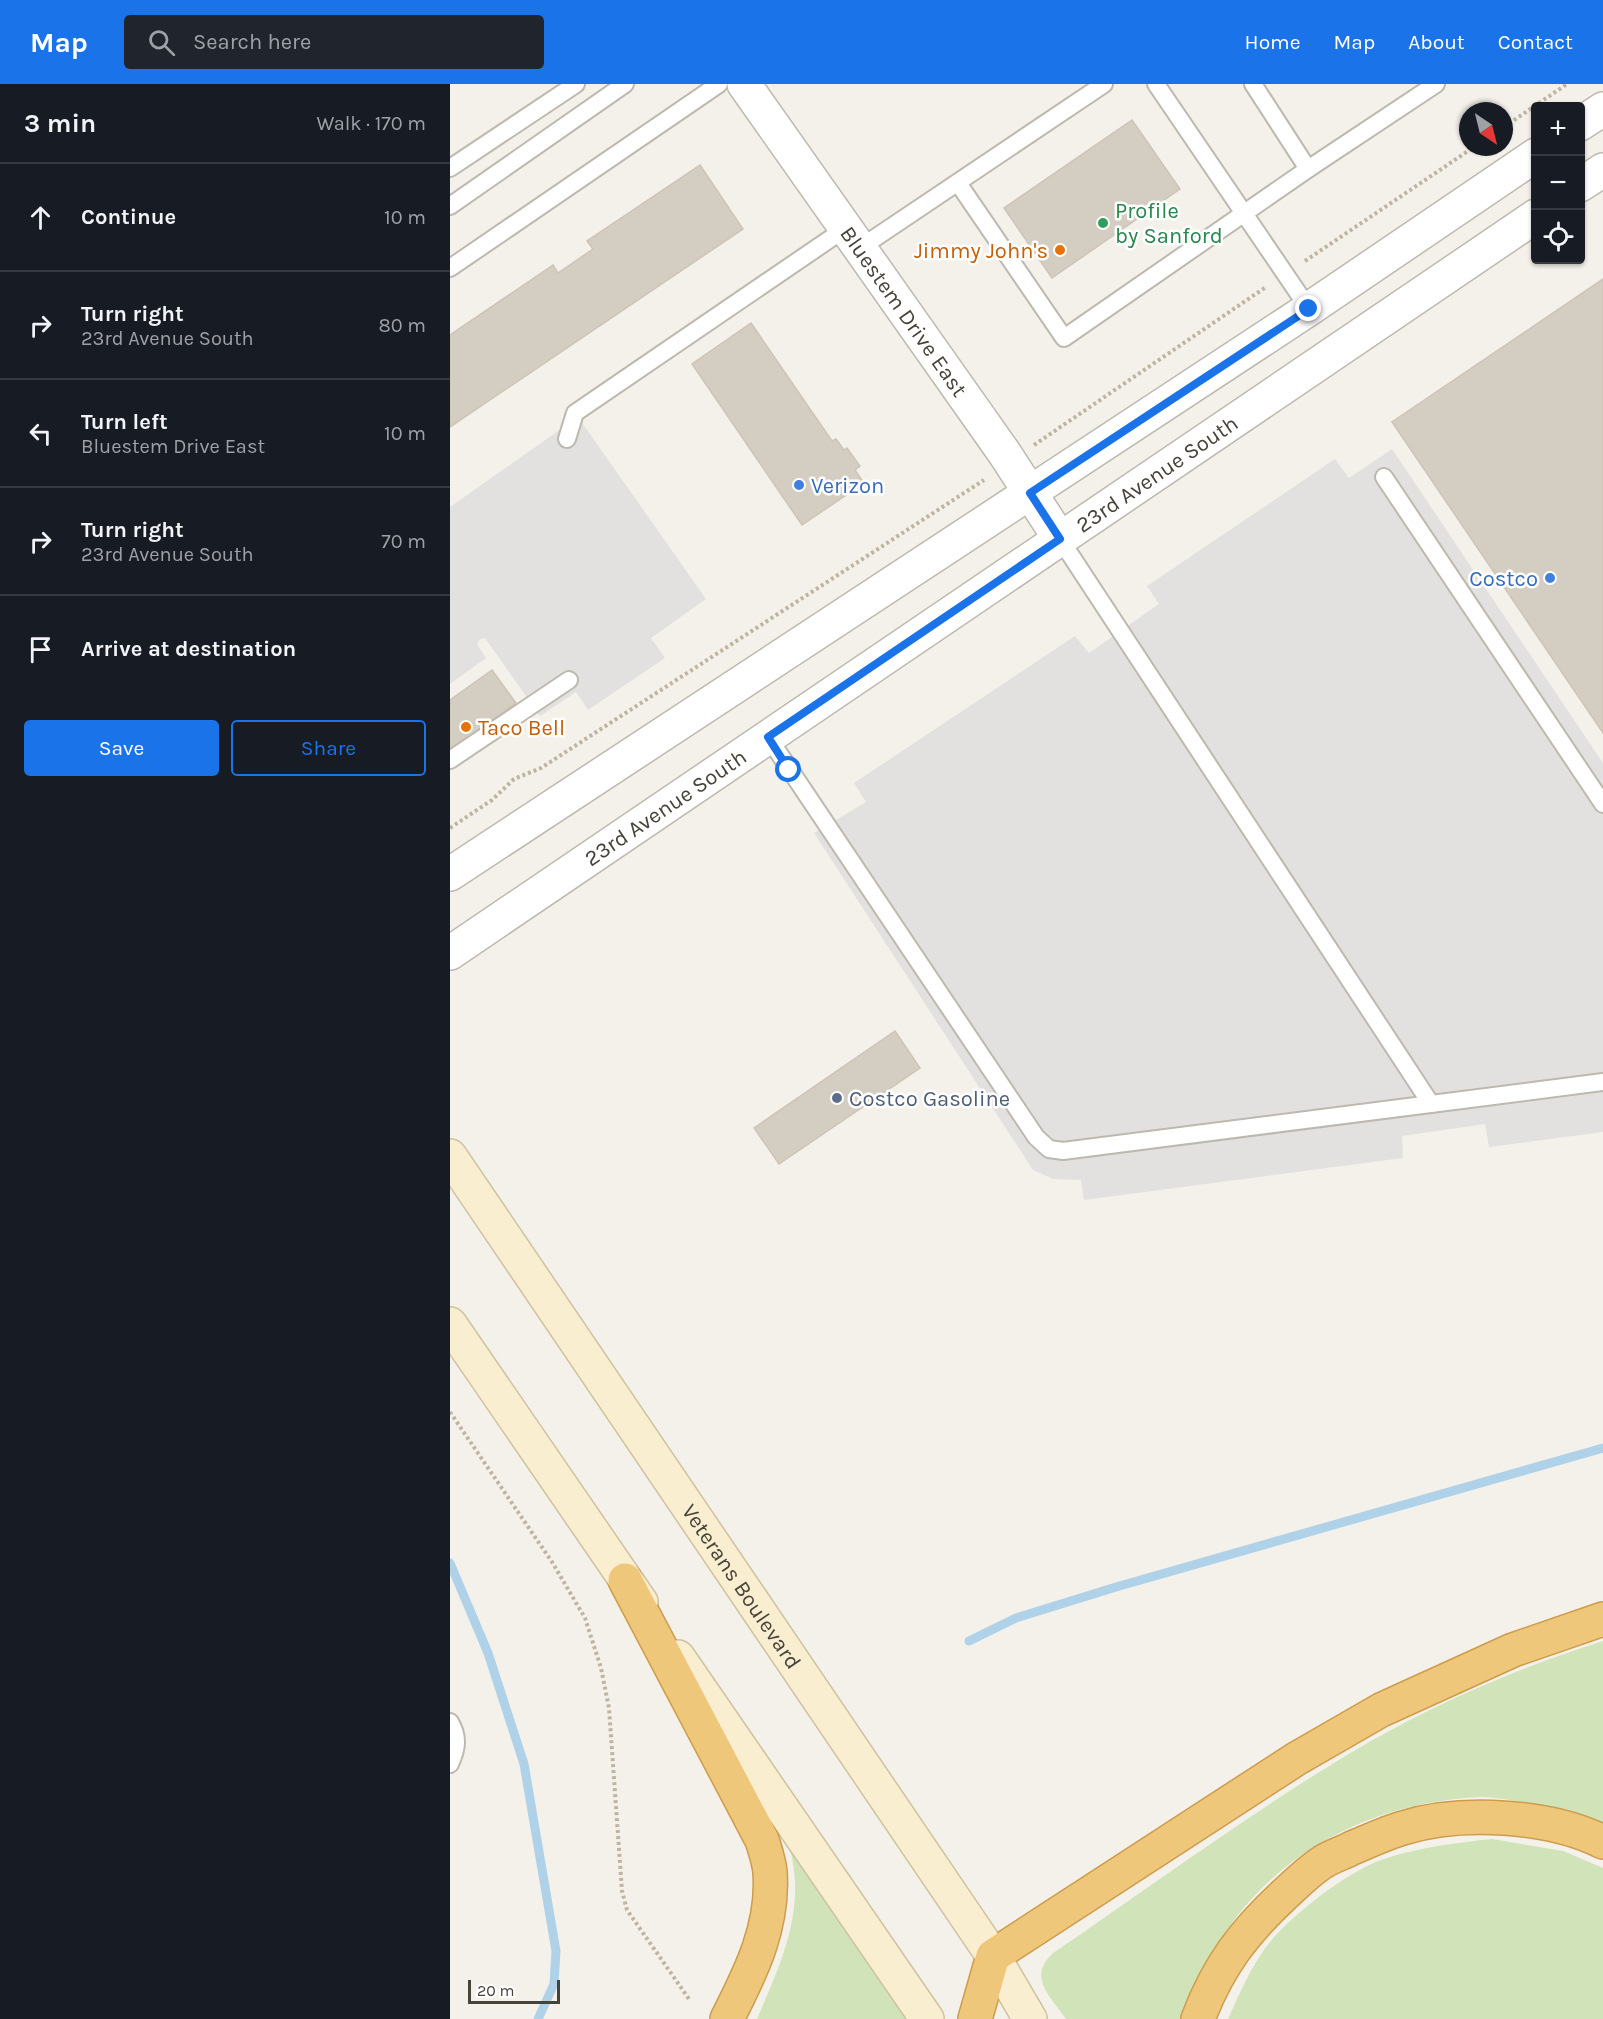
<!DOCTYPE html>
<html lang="en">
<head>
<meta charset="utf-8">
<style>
	:root { --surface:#171b24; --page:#20242c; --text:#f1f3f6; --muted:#9ea1a6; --line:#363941; --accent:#1a73e8 }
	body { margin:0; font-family:Karla,sans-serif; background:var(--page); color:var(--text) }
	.controls { position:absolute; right:18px; top:18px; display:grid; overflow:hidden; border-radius:6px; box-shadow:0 2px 4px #0004 }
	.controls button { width:54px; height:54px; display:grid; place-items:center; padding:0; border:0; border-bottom:2px solid var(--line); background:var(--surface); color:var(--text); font:30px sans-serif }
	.compass { position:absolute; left:1009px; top:18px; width:54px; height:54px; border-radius:50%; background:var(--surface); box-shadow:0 2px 4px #0004; rotate:145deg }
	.scale { position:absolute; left:18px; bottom:15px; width:92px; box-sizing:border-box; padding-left:6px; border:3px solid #47423a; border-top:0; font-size:16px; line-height:21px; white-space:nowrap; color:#47423a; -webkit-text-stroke:4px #fff; paint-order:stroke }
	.stop { position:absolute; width:18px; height:18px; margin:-14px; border:4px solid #1a73e8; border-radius:50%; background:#fff }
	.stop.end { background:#1a73e8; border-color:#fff; box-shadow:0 2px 6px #0008 }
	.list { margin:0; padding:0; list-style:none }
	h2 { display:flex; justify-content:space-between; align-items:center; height:78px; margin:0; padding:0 24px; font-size:26px }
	h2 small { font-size:20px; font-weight:400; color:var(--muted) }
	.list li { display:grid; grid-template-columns:39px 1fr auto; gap:18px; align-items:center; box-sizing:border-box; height:108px; padding:0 24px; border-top:2px solid var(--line) }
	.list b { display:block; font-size:22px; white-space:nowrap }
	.list p { margin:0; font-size:20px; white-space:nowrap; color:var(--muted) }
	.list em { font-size:20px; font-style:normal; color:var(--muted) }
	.actions { display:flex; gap:12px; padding:18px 24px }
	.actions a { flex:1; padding:14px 0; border:2px solid var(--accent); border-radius:6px; text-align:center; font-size:21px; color:var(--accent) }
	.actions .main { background:var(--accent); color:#fff }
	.icon { flex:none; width:33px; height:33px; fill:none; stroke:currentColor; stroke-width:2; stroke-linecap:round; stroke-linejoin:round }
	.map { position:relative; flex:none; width:1153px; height:1935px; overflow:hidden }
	header { display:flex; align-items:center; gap:36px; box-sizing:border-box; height:84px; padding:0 30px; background:var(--accent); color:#fff }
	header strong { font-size:28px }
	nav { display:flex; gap:33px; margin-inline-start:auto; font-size:21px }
	.search { width:420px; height:54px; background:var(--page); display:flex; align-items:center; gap:15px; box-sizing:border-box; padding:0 21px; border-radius:6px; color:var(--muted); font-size:22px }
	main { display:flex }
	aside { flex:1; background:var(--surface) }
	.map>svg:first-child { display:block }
	.green { fill:#d1e3b9 }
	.parking { fill:#e3e1df }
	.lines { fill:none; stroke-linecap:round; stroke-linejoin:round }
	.stream { stroke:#afd2e9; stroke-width:9 }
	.building { fill:#d4cdc2; stroke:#cec4b6; stroke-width:1.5 }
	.service-casing { stroke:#beb9af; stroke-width:20 }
	.minor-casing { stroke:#beb9af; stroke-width:36 }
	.tertiary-casing { stroke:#beb9af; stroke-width:36 }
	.secondary-casing { stroke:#cec2a0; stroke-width:36 }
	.motorway-casing { stroke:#cd9c4c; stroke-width:36 }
	.path { stroke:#bfb4a1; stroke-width:4; stroke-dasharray:3 3; stroke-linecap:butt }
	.service { stroke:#fff; stroke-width:16 }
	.minor { stroke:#fff; stroke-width:33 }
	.tertiary { stroke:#fff; stroke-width:33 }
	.secondary { stroke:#f9efd0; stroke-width:33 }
	.motorway { stroke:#efc77b; stroke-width:33 }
	.route { stroke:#1a73e8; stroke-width:8 }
	.leisure-dot { fill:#2e9e5b; stroke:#fff; stroke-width:2 }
	.food-dot { fill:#e8710a; stroke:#fff; stroke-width:2 }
	.shop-dot { fill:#3f7fe0; stroke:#fff; stroke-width:2 }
	.service-dot { fill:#5c6f8a; stroke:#fff; stroke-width:2 }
	.labels { text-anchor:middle; stroke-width:5; stroke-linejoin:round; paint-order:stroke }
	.leisure-label { font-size:22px; fill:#27864d; stroke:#fff; text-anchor:start }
	.food-label { font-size:22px; fill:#c56008; stroke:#fff; text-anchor:end }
	.street-label { font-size:22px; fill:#47423a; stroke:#fff }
	.shop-label { font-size:22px; fill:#366cbe; stroke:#fff; text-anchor:start }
	.service-label { font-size:22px; fill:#4e5e75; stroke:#fff; text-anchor:start }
</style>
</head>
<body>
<header>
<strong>Map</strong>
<div class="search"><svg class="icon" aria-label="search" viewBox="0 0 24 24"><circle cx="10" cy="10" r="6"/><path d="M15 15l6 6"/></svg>Search here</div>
<nav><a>Home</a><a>Map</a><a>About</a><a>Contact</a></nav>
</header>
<main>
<aside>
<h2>3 min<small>Walk · 170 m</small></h2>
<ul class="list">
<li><svg class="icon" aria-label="ahead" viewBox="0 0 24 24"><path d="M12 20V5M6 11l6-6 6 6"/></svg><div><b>Continue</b></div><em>10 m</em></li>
<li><svg class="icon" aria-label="right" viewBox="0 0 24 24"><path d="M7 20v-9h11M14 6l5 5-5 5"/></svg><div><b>Turn right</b><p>23rd Avenue South</p></div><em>80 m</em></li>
<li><svg class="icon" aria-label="left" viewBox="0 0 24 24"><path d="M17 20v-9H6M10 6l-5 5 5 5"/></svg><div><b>Turn left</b><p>Bluestem Drive East</p></div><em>10 m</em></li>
<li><svg class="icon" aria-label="right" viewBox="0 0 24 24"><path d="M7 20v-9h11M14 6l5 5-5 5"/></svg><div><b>Turn right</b><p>23rd Avenue South</p></div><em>70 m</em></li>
<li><svg class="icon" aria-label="arrive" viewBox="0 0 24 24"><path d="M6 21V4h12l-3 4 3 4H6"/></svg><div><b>Arrive at destination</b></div></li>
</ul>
<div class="actions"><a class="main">Save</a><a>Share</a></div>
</aside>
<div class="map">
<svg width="1153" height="1935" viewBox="0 0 1153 1935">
	<rect width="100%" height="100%" fill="#f4f1eb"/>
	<g class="green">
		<path d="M1153,1557V1738C1122,1730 1092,1721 1060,1716C1051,1715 1041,1713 1033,1713C895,1718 773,1798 737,1935H616C600,1911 577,1894 603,1869C700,1803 796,1732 897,1671C977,1623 1064,1585 1153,1557Z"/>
		<path d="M337,1751L467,1935H307C324,1895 343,1855 345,1811C346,1790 342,1771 337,1751Z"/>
		<path d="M1042,1755L1113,1767L1153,1784V1935H778C789,1911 799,1887 814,1866C835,1835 899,1786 934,1775C970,1763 1005,1759 1042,1755Z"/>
	</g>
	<g class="parking">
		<polygon points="128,333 256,515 201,554 215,574 138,626 126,608 90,632 35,554 30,555 27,560 36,574 0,600 0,423"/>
		<polygon points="942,365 1153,679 1153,1048 1039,1063 1035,1040 952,1052 953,1074 634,1116 631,1096 603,1095 583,1086 364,749 416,718 404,699 625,552 639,569 709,520 697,502 885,375 899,394"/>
	</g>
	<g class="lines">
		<g class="stream">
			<polyline points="0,1479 38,1569 74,1680 106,1867 104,1900 88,1935"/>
			<polyline points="519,1557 566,1534 666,1503 1153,1364"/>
		</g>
	</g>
	<g class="building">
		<polygon points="682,36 730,105 602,194 554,124"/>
		<polygon points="250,81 293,145 0,343 0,251 103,181 108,189 143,165 137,157"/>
		<polygon points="1153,195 1153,649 942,338"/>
		<polygon points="301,239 382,357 386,355 394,366 397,364 410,382 405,386 414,399 352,441 242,280"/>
		<polygon points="42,586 66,619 0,667 0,616"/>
		<polygon points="445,947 470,984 329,1080 304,1044"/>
	</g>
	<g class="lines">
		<g class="service-casing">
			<g id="service">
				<polyline points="706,0 859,225"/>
				<polyline points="803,0 858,85"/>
				<polyline points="0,84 126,0"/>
				<polyline points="508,99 614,254 858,85 986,0"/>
				<polyline points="0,122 175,0"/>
				<polyline points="410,164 654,0"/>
				<polyline points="0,184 269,0"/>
				<polyline points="117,355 125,329 396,144"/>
				<polyline points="934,393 1153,720"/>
				<polyline points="610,455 981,1020"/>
				<polyline points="318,653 586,1053 599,1065 613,1067 1153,998"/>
				<polyline points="0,676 119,596"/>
				<path d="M0,1638C9,1653 7,1665 0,1680"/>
			</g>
		</g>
		<g class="minor-casing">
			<g id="minor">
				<path id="s1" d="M294,0L555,370L610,455"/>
			</g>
		</g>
		<g class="tertiary-casing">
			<g id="tertiary">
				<polyline points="1130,40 1153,25"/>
				<polyline points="1130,101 1153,86"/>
				<polyline points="0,790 859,225 1086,71"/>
				<path id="s2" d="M0,869L1086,132"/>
			</g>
		</g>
		<g class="secondary-casing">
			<g id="secondary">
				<path id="s3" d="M0,1072L543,1872L580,1935"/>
				<polyline points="0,1240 191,1518"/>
				<polyline points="228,1573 477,1935"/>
			</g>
		</g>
		<g class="motorway-casing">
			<g id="motorway">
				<path d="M175,1496L312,1756C315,1766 319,1777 320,1788C324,1842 301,1888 277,1935"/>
				<polyline points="525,1935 543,1872 846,1675 931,1626 1063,1566 1153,1535"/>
				<path d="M748,1935C768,1882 794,1848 835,1810C847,1799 860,1786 873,1778C882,1772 893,1769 902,1764C919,1757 936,1749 953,1744C1011,1726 1099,1731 1153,1758"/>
			</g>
		</g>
		<g class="path">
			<polyline points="1054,43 1117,0"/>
			<polyline points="855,177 1024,63"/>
			<polyline points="584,361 816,203"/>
			<polyline points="0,744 42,716 64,695 91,684 534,396"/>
			<polyline points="0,1328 102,1478 135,1534 151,1584 159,1624 172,1807 177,1826 239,1915"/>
		</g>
		<use href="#service" class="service"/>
		<use href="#minor" class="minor"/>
		<use href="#tertiary" class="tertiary"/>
		<use href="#secondary" class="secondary"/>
		<use href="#motorway" class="motorway"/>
	</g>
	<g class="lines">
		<polyline class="route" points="339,686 318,653 610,455 580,409 859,225"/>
	</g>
	<circle class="leisure-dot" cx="653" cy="139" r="6"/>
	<g class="food-dot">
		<circle cx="610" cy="166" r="6"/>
		<circle cx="16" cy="643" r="6"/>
	</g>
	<g class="shop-dot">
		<circle cx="349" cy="401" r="6"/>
		<circle cx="1100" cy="494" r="6"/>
	</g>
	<circle class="service-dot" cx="387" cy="1014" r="6"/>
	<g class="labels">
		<g class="leisure-label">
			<text x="665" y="134">Profile<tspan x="665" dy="25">by Sanford</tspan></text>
		</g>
		<g class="food-label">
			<text x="598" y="174">Jimmy John's</text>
			<text x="28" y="651" text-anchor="start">Taco Bell</text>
		</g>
		<g class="street-label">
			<text dy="8" stroke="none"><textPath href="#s1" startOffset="278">Bluestem Drive East</textPath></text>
			<text dy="8" stroke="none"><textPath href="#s2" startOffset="854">23rd Avenue South</textPath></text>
			<text dy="8" stroke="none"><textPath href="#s2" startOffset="260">23rd Avenue South</textPath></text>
			<text dy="8" stroke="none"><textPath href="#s3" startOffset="520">Veterans Boulevard</textPath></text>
		</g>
		<g class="shop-label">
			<text x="361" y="409">Verizon</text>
			<text x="1088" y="502" text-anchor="end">Costco</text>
		</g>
		<g class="service-label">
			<text x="399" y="1022">Costco Gasoline</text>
		</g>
	</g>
</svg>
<div class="controls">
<button>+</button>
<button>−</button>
<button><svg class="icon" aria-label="locate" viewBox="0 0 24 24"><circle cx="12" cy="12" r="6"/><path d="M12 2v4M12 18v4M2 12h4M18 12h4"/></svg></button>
</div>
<svg class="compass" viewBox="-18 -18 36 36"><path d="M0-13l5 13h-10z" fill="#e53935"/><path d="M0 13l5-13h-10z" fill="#9ea1a6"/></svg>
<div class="scale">20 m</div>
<div class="stop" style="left:339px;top:686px"></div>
<div class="stop end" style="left:859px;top:225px"></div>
</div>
</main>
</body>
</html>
